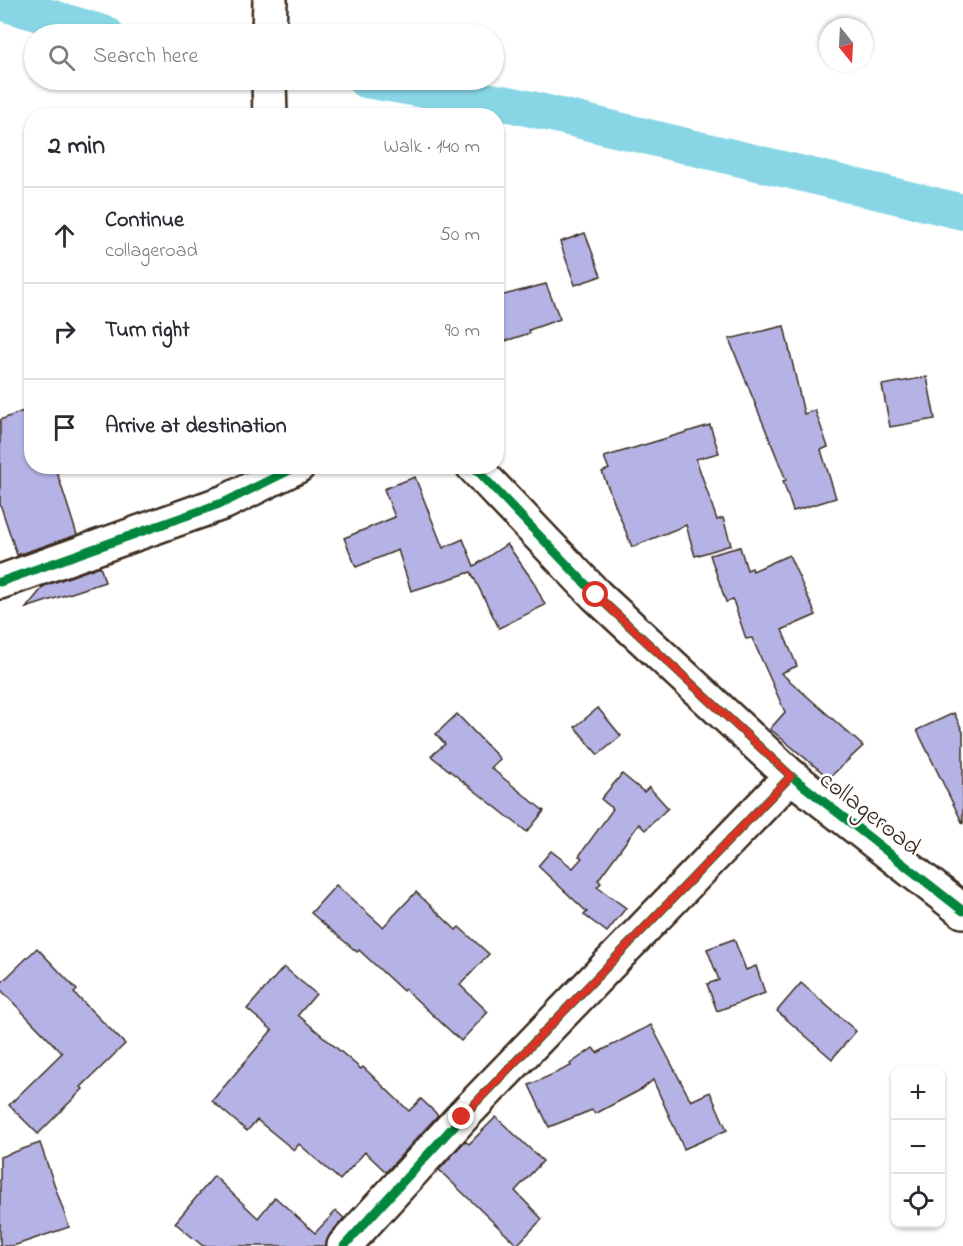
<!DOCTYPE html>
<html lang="en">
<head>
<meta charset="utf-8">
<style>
	:root { --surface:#fff; --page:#f7f7f7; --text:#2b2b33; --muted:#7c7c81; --line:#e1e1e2 }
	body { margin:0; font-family:"Indie Flower",sans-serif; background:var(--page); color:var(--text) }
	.controls { position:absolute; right:18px; bottom:18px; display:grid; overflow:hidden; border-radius:12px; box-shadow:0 2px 4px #0004 }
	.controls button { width:54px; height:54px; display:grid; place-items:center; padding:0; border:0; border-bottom:2px solid var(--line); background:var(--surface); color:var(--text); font:30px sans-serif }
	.compass { position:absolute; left:819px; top:18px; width:54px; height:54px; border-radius:50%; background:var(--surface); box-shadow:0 2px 4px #0004; rotate:162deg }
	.stop { position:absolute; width:18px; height:18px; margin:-14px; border:4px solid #d93025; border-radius:50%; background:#fff }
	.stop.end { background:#d93025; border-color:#fff; box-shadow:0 2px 6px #0008 }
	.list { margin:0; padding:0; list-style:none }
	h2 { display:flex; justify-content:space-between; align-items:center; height:78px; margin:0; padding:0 24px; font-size:26px }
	h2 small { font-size:20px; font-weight:400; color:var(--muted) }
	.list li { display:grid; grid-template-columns:39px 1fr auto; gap:18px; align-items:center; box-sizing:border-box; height:96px; padding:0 24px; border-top:2px solid var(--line) }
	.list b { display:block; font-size:22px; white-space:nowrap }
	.list p { margin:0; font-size:20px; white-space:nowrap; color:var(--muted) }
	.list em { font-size:20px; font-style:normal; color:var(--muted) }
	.icon { flex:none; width:33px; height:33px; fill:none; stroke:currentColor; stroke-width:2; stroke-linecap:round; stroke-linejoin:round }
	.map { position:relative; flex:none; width:963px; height:1246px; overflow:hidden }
	.search { position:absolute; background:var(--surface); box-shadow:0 2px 4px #0004; left:24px; top:24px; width:480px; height:66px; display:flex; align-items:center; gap:15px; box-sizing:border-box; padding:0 21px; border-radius:33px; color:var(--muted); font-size:22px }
	.panel { position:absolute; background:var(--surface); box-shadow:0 2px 4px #0004; left:24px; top:108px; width:480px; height:366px; border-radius:24px }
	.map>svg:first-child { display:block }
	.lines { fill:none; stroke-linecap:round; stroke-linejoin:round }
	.canal { stroke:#88d6e5; stroke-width:36 }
	.building { fill:#b5b3e5; stroke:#3b2a1e; stroke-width:1.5 }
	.minor-casing { stroke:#3b2a1e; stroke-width:38 }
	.minor { stroke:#fff; stroke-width:33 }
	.cycleway-casing { stroke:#fff; stroke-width:13 }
	.cycleway { stroke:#00873e; stroke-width:9 }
	.route { stroke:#d93025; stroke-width:8 }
	.labels { text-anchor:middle; stroke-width:5; stroke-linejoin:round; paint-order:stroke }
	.street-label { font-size:26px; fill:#3b2a1e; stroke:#fff }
</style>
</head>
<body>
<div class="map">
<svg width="963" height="1246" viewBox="0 0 963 1246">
	<rect width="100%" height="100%" fill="#fff"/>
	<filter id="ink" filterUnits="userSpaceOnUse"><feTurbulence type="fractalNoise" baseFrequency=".0167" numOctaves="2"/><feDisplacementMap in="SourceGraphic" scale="12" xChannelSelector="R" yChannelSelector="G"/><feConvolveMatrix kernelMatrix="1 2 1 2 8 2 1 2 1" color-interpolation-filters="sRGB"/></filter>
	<g filter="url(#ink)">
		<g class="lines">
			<g class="canal">
				<polyline points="0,2 106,34"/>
				<polyline points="365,80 514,105 963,212"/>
			</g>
		</g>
		<g class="building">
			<polygon points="585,233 601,276 575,285 560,242"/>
			<polygon points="546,284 560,319 529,330 530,333 496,344 496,297"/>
			<polygon points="784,326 804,414 815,410 828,447 821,450 836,498 793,511 783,481 786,480 729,339"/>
			<polygon points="927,377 935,419 890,427 882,385"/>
			<polygon points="26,410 32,426 32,466 55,466 77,535 17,555 0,504 0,420"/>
			<polygon points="710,425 719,453 696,459 717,520 723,518 731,545 695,556 686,525 632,547 602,472 609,469 604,457"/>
			<polygon points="415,477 443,548 463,539 474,566 507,544 533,581 545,605 499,628 471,572 411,591 398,550 356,567 344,538 395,517 384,489"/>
			<polygon points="740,547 747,570 752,568 753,571 789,555 816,615 782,630 797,666 781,673 863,746 829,778 770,729 785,712 752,638 746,639 733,600 726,602 710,555"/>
			<polygon points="100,566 105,582 26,608 44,586"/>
			<polygon points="598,708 621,736 598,755 575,727"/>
			<polygon points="954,713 963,732 963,824 917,730"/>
			<polygon points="457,714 500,759 491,768 544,811 527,832 431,756 445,744 436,734"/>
			<polygon points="622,774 644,792 649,787 668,808 645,830 639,824 598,880 601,883 597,887 626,908 607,932 584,915 587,912 538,866 551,851 573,868 582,858 579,856 613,809 601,799"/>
			<polygon points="336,885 383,927 416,892 456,930 459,927 489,954 460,985 488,1012 461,1041 405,989 403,991 359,950 357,952 311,913"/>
			<polygon points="734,939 746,970 756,966 765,993 717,1011 707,984 719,980 707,949"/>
			<polygon points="37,948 77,990 74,993 125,1044 81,1087 83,1089 38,1134 9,1105 62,1053 0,989 0,984"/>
			<polygon points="284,967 316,994 298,1015 361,1069 363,1067 409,1111 421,1099 438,1115 386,1172 365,1152 340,1180 299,1144 294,1150 257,1120 247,1131 212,1101 272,1030 247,1009"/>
			<polygon points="801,983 856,1031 832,1059 777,1011"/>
			<polygon points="651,1025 691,1101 710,1092 727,1130 684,1149 653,1080 642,1089 595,1114 592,1110 549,1127 529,1085 571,1066 570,1064 593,1048 597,1053"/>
			<polygon points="496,1117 543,1161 515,1191 542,1219 517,1245 439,1170 465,1141 469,1144"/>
			<polygon points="40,1143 69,1227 13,1246 0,1246 0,1157"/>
			<polygon points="214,1176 258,1218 275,1197 315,1233 336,1211 344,1218 330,1234 326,1246 203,1246 175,1223"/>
		</g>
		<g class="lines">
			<g class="minor-casing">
				<g id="minor">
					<polyline points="269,34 270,0"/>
					<polyline points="269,80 270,116"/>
					<polyline points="473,466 596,595 791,776 963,911"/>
					<polyline points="0,582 225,502 298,466"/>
					<polyline points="344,1246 462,1117 791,776"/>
				</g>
			</g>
			<use href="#minor" class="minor"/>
			<g class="cycleway-casing">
				<g id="cycleway">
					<polyline points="473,466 596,595 791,776 963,911"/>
					<polyline points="0,582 225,502 298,466"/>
					<polyline points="344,1246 462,1117 791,776"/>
				</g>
			</g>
			<use href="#cycleway" class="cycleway"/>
		</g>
	</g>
	<g class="lines" filter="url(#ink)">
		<polyline class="route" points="462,1117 791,776 596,595"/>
	</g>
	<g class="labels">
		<g class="street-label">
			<text transform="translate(871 812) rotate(38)" y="9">collageroad</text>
		</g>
	</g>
</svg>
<div class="controls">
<button>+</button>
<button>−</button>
<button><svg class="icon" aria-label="locate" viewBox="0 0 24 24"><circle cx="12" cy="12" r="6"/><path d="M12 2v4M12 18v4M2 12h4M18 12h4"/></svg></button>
</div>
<svg class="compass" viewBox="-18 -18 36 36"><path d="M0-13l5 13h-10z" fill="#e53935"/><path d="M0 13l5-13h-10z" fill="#7c7c81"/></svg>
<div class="stop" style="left:596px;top:595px"></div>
<div class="stop end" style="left:462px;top:1117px"></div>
<div class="search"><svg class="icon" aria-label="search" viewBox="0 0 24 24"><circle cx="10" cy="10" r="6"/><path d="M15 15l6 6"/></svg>Search here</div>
<section class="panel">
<h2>2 min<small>Walk · 140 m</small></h2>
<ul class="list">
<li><svg class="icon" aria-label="ahead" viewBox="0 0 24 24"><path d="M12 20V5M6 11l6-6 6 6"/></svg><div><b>Continue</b><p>collageroad</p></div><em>50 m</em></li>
<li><svg class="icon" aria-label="right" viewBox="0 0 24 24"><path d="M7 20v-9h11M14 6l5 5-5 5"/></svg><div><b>Turn right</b></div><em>90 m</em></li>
<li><svg class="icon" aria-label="arrive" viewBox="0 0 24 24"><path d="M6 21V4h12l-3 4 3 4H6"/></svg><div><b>Arrive at destination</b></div></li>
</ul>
</section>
</div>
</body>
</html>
